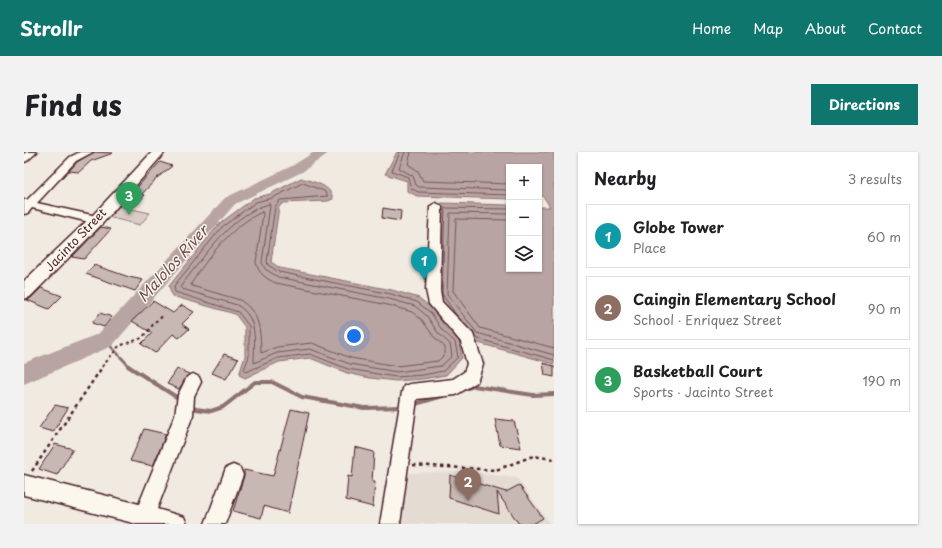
<!DOCTYPE html>
<html lang="en">
<head>
<meta charset="utf-8">
<style>
	:root { --surface:#fff; --page:#f2f2f2; --text:#202124; --muted:#757577; --line:#e0e0e0; --accent:#0f766e }
	body { margin:0; font-family:"Playpen Sans",sans-serif; background:var(--page); color:var(--text) }
	.controls { position:absolute; right:12px; top:12px; display:grid; overflow:hidden; border-radius:0px; box-shadow:0 1px 3px #0004 }
	.controls button { width:36px; height:36px; display:grid; place-items:center; padding:0; border:0; border-bottom:1px solid var(--line); background:var(--surface); color:var(--text); font:20px sans-serif }
	.you { position:absolute; left:330px; top:184px; width:14px; height:14px; margin:-10px; border:3px solid #fff; border-radius:50%; background:#1a73e8; box-shadow:0 0 0 6px #1a73e833 }
	.badge { display:grid; place-items:center; width:26px; height:26px; border-radius:50%; background:var(--accent); color:#fff; font-size:13px; font-weight:700 }
	.pin { position:absolute; translate:-50% -33px; filter:drop-shadow(0 1px 2px #0008) }
	.pin::after { content:''; position:absolute; top:21px; width:14px; height:12px; background:inherit; clip-path:polygon(0 0,100% 0,50% 100%) }
	.list { margin:0; padding:0; list-style:none }
	h2 { display:flex; justify-content:space-between; align-items:center; height:52px; margin:0; padding:0 16px; font-size:17px }
	h2 small { font-size:13px; font-weight:400; color:var(--muted) }
	.list li { display:grid; grid-template-columns:26px 1fr auto; gap:12px; align-items:center; box-sizing:border-box; height:64px; margin:0 8px 8px; padding:0 8px; border:1px solid var(--line); border-radius:0px }
	.list b { display:block; font-size:15px; white-space:nowrap }
	.list p { margin:0; font-size:13px; white-space:nowrap; color:var(--muted) }
	.list em { font-size:13px; font-style:normal; color:var(--muted) }
	.icon { flex:none; width:22px; height:22px; fill:none; stroke:currentColor; stroke-width:2; stroke-linecap:round; stroke-linejoin:round }
	.map { position:relative; flex:none; width:530px; height:372px; overflow:hidden; border-radius:0px }
	header { display:flex; align-items:center; gap:24px; box-sizing:border-box; height:56px; padding:0 20px; background:var(--accent); color:#fff }
	header strong { font-size:19px }
	nav { display:flex; gap:22px; margin-inline-start:auto; font-size:14px }
	.intro { display:flex; align-items:center; justify-content:space-between; box-sizing:border-box; height:96px; padding:0 24px }
	h1 { margin:0; font-size:28px }
	.button { padding:10px 18px; border-radius:0px; background:var(--accent); color:#fff; font-size:14px; font-weight:700 }
	main { display:flex; gap:24px; padding:0 24px }
	aside { flex:1; background:var(--surface); border-radius:0px; box-shadow:0 1px 3px #0004 }
	.map>svg:first-child { display:block }
	.built { fill:#e4dbd2 }
	.green { fill:#d8ccc6; stroke:#917678 }
	.water { fill:#b8a4a2; stroke:#8c6f72 }
	.lines { fill:none; stroke-linecap:round; stroke-linejoin:round }
	.shore { stroke:#76545b; stroke-width:1 }
	.stream-far1 { stroke:#8c6f72; stroke-width:3 }
	.stream { stroke:#8c6f72; stroke-width:4 }
	.river { fill:#b8a4a2; fill-rule:evenodd }
	.building { fill:#c8b8b3; stroke:#4a1f2b }
	.minor-casing { stroke:#4a1f2b; stroke-width:3 }
	.major-casing { stroke:#4a1f2b; stroke-width:3 }
	.path-far1 { stroke:#4a1f2b; stroke-width:2; stroke-dasharray:3 3; stroke-linecap:butt }
	.path { stroke:#4a1f2b; stroke-width:2.5; stroke-dasharray:3.5 3.5; stroke-linecap:butt }
	.minor { fill:#fbf7ec; fill-rule:evenodd }
	.major { fill:#fbf7ec; fill-rule:evenodd }
	.labels { text-anchor:middle; stroke-width:3; stroke-linejoin:round; paint-order:stroke }
	.far-street-label { font-size:12px; fill:#4a1f2b; stroke:#fbf7ec }
	.water-label { font-size:15px; font-style:italic; fill:#704e55; stroke:#fbf7ec }
</style>
</head>
<body>
<header>
<strong>Strollr</strong>
<nav><a>Home</a><a>Map</a><a>About</a><a>Contact</a></nav>
</header>
<div class="intro"><h1>Find us</h1><a class="button">Directions</a></div>
<main>
<div class="map">
<svg width="530" height="372" viewBox="0 0 530 372">
	<rect width="100%" height="100%" fill="#f0eae0"/>
	<filter id="ink" filterUnits="userSpaceOnUse"><feTurbulence type="fractalNoise" baseFrequency=".025" numOctaves="2"/><feDisplacementMap in="SourceGraphic" scale="8" xChannelSelector="R" yChannelSelector="G"/><feConvolveMatrix kernelMatrix="1 2 1 2 8 2 1 2 1" color-interpolation-filters="sRGB"/></filter>
	<g filter="url(#ink)">
		<polygon class="built" points="442,320 493,326 526,372 374,372 382,321"/>
		<polygon class="green" points="94,54 126,61 116,73 84,65"/>
		<g class="water">
			<polygon points="373,0 530,0 530,212 447,189 414,144 417,51 485,53 485,117 515,117 515,55 526,55 519,44 515,45 515,15 485,15 485,47 393,44 383,39 383,29 361,22"/>
			<path d="M277,26C290,30 307,33 309,47L304,49L259,51L255,55L247,110L256,116L368,138L395,146L410,158L421,175L435,188L438,206L422,223L399,227L372,229L346,226L323,221L286,206L255,210L221,226L215,223L221,204V175L211,162L148,144L145,134L195,72L230,46L246,42Z"/>
		</g>
		<g class="lines">
			<g class="shore">
				<polyline points="376,0 368,19 384,25 387,36 394,40 485,43"/>
				<polyline points="381,0 375,16 389,24 392,33 395,35 485,38"/>
				<polyline points="387,0 384,12 394,19 399,29 485,32"/>
				<polygon points="279,31 300,39 304,44 256,48 251,55 243,109 244,113 255,120 367,142 393,150 407,161 418,178 431,190 434,205 419,219 399,223 372,225 324,217 286,202 254,206 222,220 220,218 225,204 225,174 214,160 151,140 150,134 198,75 232,50 248,46"/>
				<path d="M245,52L246,54L238,110L241,117L254,125L365,147L391,154L403,164L414,181L426,192L428,204L417,214L373,220L326,212L286,197L253,201L230,211C230,189 235,166 213,153L158,137L156,135C180,105 207,62 245,52Z"/>
				<path d="M238,60L239,62L232,110C234,121 242,127 252,131L364,153L388,160L398,168L410,185L421,195V202L414,209L373,214L327,206L288,191L253,195L237,201C236,178 237,162 216,148L168,134L167,132C184,105 208,73 238,60Z"/>
				<polyline points="485,62 426,61 423,142 453,181 530,203"/>
				<polyline points="485,68 432,67 429,139 456,176 530,196"/>
				<polyline points="435,167 418,142 421,56 485,57"/>
				<polyline points="451,186 530,208"/>
			</g>
			<polyline class="stream-far1" points="81,188 106,215"/>
			<g class="stream">
				<polyline points="104,214 157,248"/>
				<polyline points="438,238 450,234 509,243 530,242"/>
				<polyline points="388,253 419,244"/>
				<polyline points="166,254 172,257 187,259 199,255 231,230 248,230 278,245 340,256 379,255"/>
			</g>
			<polygon class="river" points="290,0 306,0 278,20 211,52 88,194 0,232 0,211 74,182 201,46 268,14"/>
		</g>
		<g class="building">
			<polygon points="70,0 89,1 67,9 55,20 45,19 53,10"/>
			<polygon points="136,10 148,14 133,26 118,42 121,43 111,54 98,52"/>
			<polygon points="359,56 377,59 376,69 358,66"/>
			<polygon points="77,75 87,77 60,107 48,105"/>
			<polygon points="70,113 105,125 119,128 111,139 62,122"/>
			<polygon points="17,136 38,144 25,157 3,148 7,146"/>
			<polygon points="129,149 149,161 158,153 170,160 158,172 165,177 155,186 149,182 131,201 117,192 128,181 108,169"/>
			<polygon points="76,161 88,165 80,175 68,171"/>
			<polygon points="200,202 214,207 202,227 188,221"/>
			<polygon points="519,211 530,214 530,225 521,223"/>
			<polygon points="153,217 165,222 155,237 143,232"/>
			<polygon points="31,253 44,256 29,280 15,276"/>
			<polygon points="267,257 285,261 264,361 240,354 237,366 209,359 220,324 220,318 249,324"/>
			<polygon points="471,267 490,269 497,296 476,293"/>
			<polygon points="120,277 142,282 129,314 106,309"/>
			<polygon points="31,292 49,297 33,323 15,317"/>
			<polygon points="331,295 350,300 348,330 351,330 349,355 322,348 324,324 328,325"/>
			<polygon points="426,323 482,340 495,333 519,366 509,372 495,372 473,340 475,362 425,346"/>
		</g>
		<g class="lines">
			<g class="minor-casing">
				<g id="minor">
					<polygon points="2,0 13,0 3,9 0,10 0,2"/>
					<polygon points="56,0 69,0 52,9 13,51 77,65 79,68 77,71 73,72 8,56 4,61 0,62 0,48 3,48 46,5"/>
					<polygon points="412,51 416,53 418,55 416,138 418,150 449,182 459,212 453,230 432,243 393,247 376,372 356,372 378,240 380,234 386,232 429,227 440,220 443,212 437,190 405,152 402,138 406,55 408,53"/>
					<polygon points="169,222 175,225 177,230 170,244 169,263 133,357 160,365 163,372 113,372 0,343 0,323 115,352 151,263 154,243 163,225"/>
					<polygon points="209,313 216,316 219,323 201,372 181,372 202,316"/>
				</g>
			</g>
			<g class="major-casing">
				<polygon id="major" points="128,0 141,0 78,72 6,145 0,147 0,129 68,64"/>
			</g>
			<polyline class="path-far1" points="78,215 95,194 118,186 132,169 139,164"/>
			<g class="path">
				<polyline points="389,313 472,318 509,304 530,307"/>
				<polyline points="8,319 79,214"/>
			</g>
			<use href="#minor" class="minor"/>
			<use href="#major" class="major"/>
		</g>
	</g>
	<g class="labels">
		<g class="far-street-label">
			<text transform="translate(52 88) rotate(-46)" y="4">Jacinto Street</text>
		</g>
		<g class="water-label">
			<text transform="translate(149 112) rotate(-48)" y="5">Malolos River</text>
		</g>
	</g>
</svg>
<div class="controls">
<button>+</button>
<button>−</button>
<button><svg class="icon" aria-label="layers" viewBox="0 0 24 24"><path d="M12 4l9 5-9 5-9-5zM3 14l9 5 9-5"/></svg></button>
</div>
<div class="you"></div>
<div class="pin badge" style="left:400px;top:128px;background:#0f9aa8">1</div>
<div class="pin badge" style="left:444px;top:349px;background:#8d6e63">2</div>
<div class="pin badge" style="left:105px;top:63px;background:#2e9e5b">3</div>
</div>
<aside>
<h2>Nearby<small>3 results</small></h2>
<ul class="list">
<li><span class="badge" style="background:#0f9aa8">1</span><div><b>Globe Tower</b><p>Place</p></div><em>60 m</em></li>
<li><span class="badge" style="background:#8d6e63">2</span><div><b>Caingin Elementary School</b><p>School · Enriquez Street</p></div><em>90 m</em></li>
<li><span class="badge" style="background:#2e9e5b">3</span><div><b>Basketball Court</b><p>Sports · Jacinto Street</p></div><em>190 m</em></li>
</ul>
</aside>
</main>
</body>
</html>
